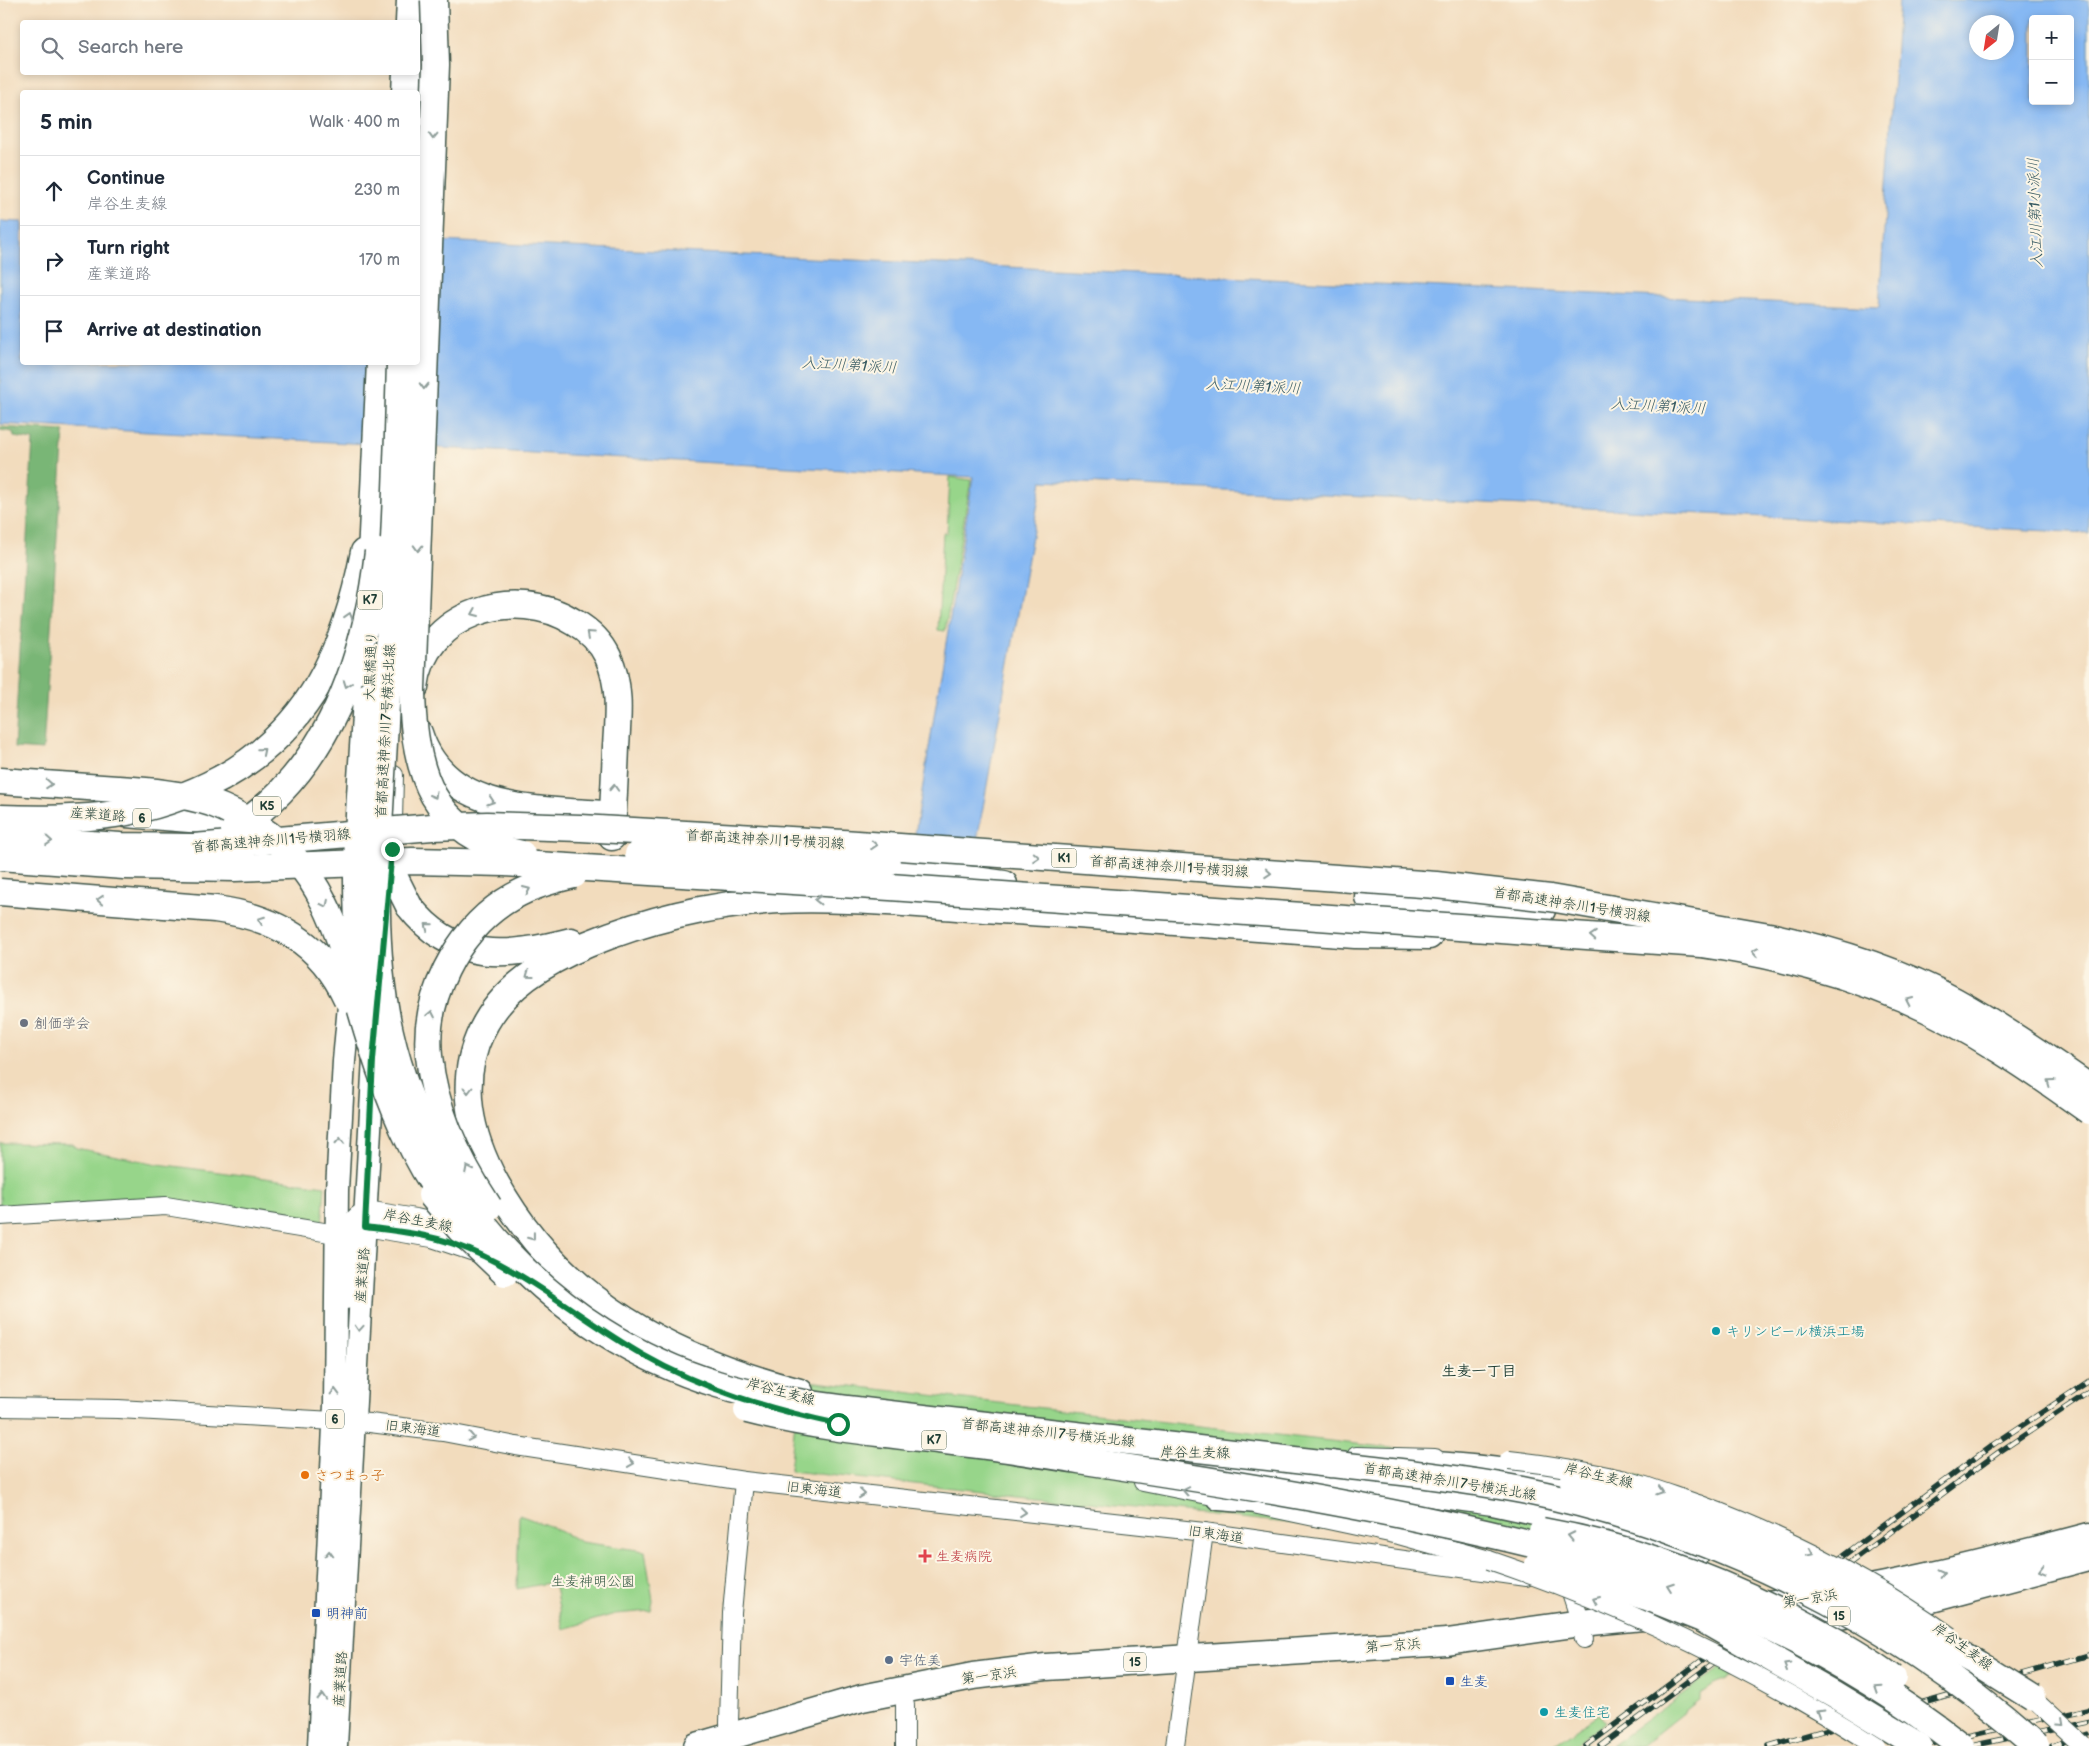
<!DOCTYPE html>
<html lang="en">
<head>
<meta charset="utf-8">
<style>
	:root { --surface:#fff; --page:#f6f6f7; --text:#1f2937; --muted:#747a83; --line:#e0e1e3 }
	body { margin:0; font-family:"Balsamiq Sans","Klee One",sans-serif; background:var(--page); color:var(--text) }
	.controls { position:absolute; right:15px; top:15px; display:grid; overflow:hidden; border-radius:5px; box-shadow:0 2px 8px #0003 }
	.controls button { width:45px; height:45px; display:grid; place-items:center; padding:0; border:0; border-bottom:1px solid var(--line); background:var(--surface); color:var(--text); font:25px sans-serif }
	.compass { position:absolute; left:1969px; top:15px; width:45px; height:45px; border-radius:50%; background:var(--surface); box-shadow:0 2px 8px #0003; rotate:210deg }
	.stop { position:absolute; width:15px; height:15px; margin:-11px; border:4px solid #0b8043; border-radius:50%; background:#fff }
	.stop.end { background:#0b8043; border-color:#fff; box-shadow:0 1px 5px #0008 }
	.list { margin:0; padding:0; list-style:none }
	h2 { display:flex; justify-content:space-between; align-items:center; height:65px; margin:0; padding:0 20px; font-size:21px }
	h2 small { font-size:16px; font-weight:400; color:var(--muted) }
	.list li { display:grid; grid-template-columns:32px 1fr auto; gap:15px; align-items:center; box-sizing:border-box; height:70px; padding:0 20px; border-top:1px solid var(--line) }
	.list b { display:block; font-size:19px; white-space:nowrap }
	.list p { margin:0; font-size:16px; white-space:nowrap; color:var(--muted) }
	.list em { font-size:16px; font-style:normal; color:var(--muted) }
	.icon { flex:none; width:28px; height:28px; fill:none; stroke:currentColor; stroke-width:2; stroke-linecap:round; stroke-linejoin:round }
	.map { position:relative; flex:none; width:2089px; height:1746px; overflow:hidden }
	.search { position:absolute; background:var(--surface); box-shadow:0 2px 8px #0003; left:20px; top:20px; width:400px; height:55px; display:flex; align-items:center; gap:12px; box-sizing:border-box; padding:0 18px; border-radius:5px; color:var(--muted); font-size:19px }
	.panel { position:absolute; background:var(--surface); box-shadow:0 2px 8px #0003; left:20px; top:90px; width:400px; height:275px; border-radius:5px }
	.map>svg:first-child { display:block }
	.green { fill:#97d58a; stroke:#5b895f }
	.forest { fill:#79b676; stroke:#4c7a55 }
	.water { fill:#86b8f3; stroke:#527a94; fill-rule:evenodd }
	.lines { fill:none; stroke-linecap:round; stroke-linejoin:round }
	.minor-casing { stroke:#3f5549; stroke-width:20 }
	.major-casing { stroke:#3f5549; stroke-width:25 }
	.highway-casing { stroke:#3f5549; stroke-width:29 }
	.minor { stroke:#fff; stroke-width:18 }
	.major { stroke:#fff; stroke-width:22 }
	.highway { stroke:#fff; stroke-width:26 }
	.rail-casing { stroke:#1f3d34; stroke-width:5.5 }
	.rail { stroke:#fcf5e5; stroke-width:4; stroke-dasharray:11; stroke-linecap:butt }
	.minor-bridge-casing { stroke:#3f5549; stroke-width:20; stroke-linecap:butt }
	.highway-bridge-casing { stroke:#3f5549; stroke-width:29; stroke-linecap:butt }
	.minor-bridge { stroke:#fff; stroke-width:18 }
	.highway-bridge { stroke:#fff; stroke-width:26 }
	.oneway { stroke:#8f9e9a }
	.route { stroke:#0b8043; stroke-width:6 }
	.worship-dot { fill:#6b7280; stroke:#fcf5e5; stroke-width:2 }
	.culture-dot { fill:#0f9aa8; stroke:#fcf5e5; stroke-width:2 }
	.food-dot { fill:#e8710a; stroke:#fcf5e5; stroke-width:2 }
	.health-dot { fill:#e0444e; stroke:#fcf5e5; stroke-width:2 }
	.transit-dot { fill:#1a4fb4; stroke:#fcf5e5; stroke-width:2 }
	.service-dot { fill:#5c6f8a; stroke:#fcf5e5; stroke-width:2 }
	.labels { text-anchor:middle; stroke-width:4; stroke-linejoin:round; paint-order:stroke }
	.shield { fill:#fcf5e5; stroke:#617469; stroke-width:1 }
	.shield-label { font-size:12px; font-weight:bold; fill:#1f3d34 }
	.street-label { font-size:14px; fill:#1f3d34; stroke:#fcf5e5 }
	.worship-label { font-size:14px; fill:#5b616d; stroke:#fcf5e5; text-anchor:start }
	.culture-label { font-size:14px; fill:#0d838f; stroke:#fcf5e5; text-anchor:start }
	.food-label { font-size:14px; fill:#c56008; stroke:#fcf5e5; text-anchor:start }
	.health-label { font-size:14px; fill:#be3a42; stroke:#fcf5e5; text-anchor:start }
	.park-label { font-size:14px; fill:#375b45; stroke:#fcf5e5 }
	.transit-label { font-size:14px; fill:#164399; stroke:#fcf5e5; text-anchor:start }
	.service-label { font-size:14px; fill:#4e5e75; stroke:#fcf5e5; text-anchor:start }
	.water-label { font-size:15px; font-style:italic; fill:#395c64; stroke:#fcf5e5 }
	.neighbourhood-label { font-size:15px; font-weight:bold; fill:#1f3d34; stroke:#fcf5e5 }
</style>
</head>
<body>
<div class="map">
<svg width="2089" height="1746" viewBox="0 0 2089 1746">
	<rect width="100%" height="100%" fill="#fcf5e5"/>
	<filter id="ink" filterUnits="userSpaceOnUse"><feTurbulence type="fractalNoise" baseFrequency=".02" numOctaves="2"/><feDisplacementMap in="SourceGraphic" scale="10" xChannelSelector="R" yChannelSelector="G"/><feConvolveMatrix kernelMatrix="1 2 1 2 8 2 1 2 1" color-interpolation-filters="sRGB"/></filter>
	<filter id="wash" filterUnits="userSpaceOnUse"><feTurbulence type="fractalNoise" baseFrequency=".0096" numOctaves="4" result="noise"/><feDisplacementMap in="SourceGraphic" scale="20" xChannelSelector="R" yChannelSelector="G"/><feGaussianBlur stdDeviation="1.12" result="paint"/><feColorMatrix in="noise" values="0 0 0 0 0 0 0 0 0 0 0 0 0 0 0 0 0 1.4 0 .05"/><feComposite in="paint" operator="in"/></filter>
	<g filter="url(#wash)">
		<rect width="100%" height="100%" fill="#f2dcbd"/>
		<g class="green">
			<polygon points="950,477 971,480 945,631 938,630 943,533 947,533"/>
			<polygon points="0,1143 73,1144 76,1148 158,1164 325,1186 322,1226 167,1199 0,1210"/>
			<polygon points="799,1380 1644,1477 1643,1560 790,1471"/>
			<polygon points="519,1515 552,1527 581,1542 645,1551 653,1601 651,1611 615,1614 563,1629 554,1582 517,1589"/>
			<polygon points="1758,1639 1771,1646 1728,1679 1717,1683 1701,1694 1701,1699 1642,1746 1611,1746"/>
			<polygon points="1599,1714 1605,1722 1573,1746 1552,1746"/>
		</g>
		<polygon class="forest" points="0,427 64,431 43,750 14,748 33,440 14,437 13,432 0,430"/>
		<path class="water" d="M1899,0H2089V533L1042,481L976,846L914,840L973,477L0,424V221L22,222V362H418V240L1879,307ZM2033,19H2070V101H2033ZM1976,22H2006V52H1976Z"/>
	</g>
	<g filter="url(#ink)">
		<g class="lines">
			<g class="minor-casing">
				<g id="minor">
					<polyline points="418,118 423,15"/>
					<polyline points="393,822 394,775"/>
					<polyline points="0,1216 166,1206 336,1234"/>
					<polyline points="354,1220 365,1227 432,1238 477,1253"/>
					<path d="M346,1300L350,1228C353,1218 357,1215 366,1210L416,1218L459,1228"/>
					<polyline points="0,1407 118,1409 370,1423 443,1432 516,1446 744,1481 1204,1532 1526,1577"/>
					<polyline points="1356,1456 1435,1458"/>
					<polyline points="1143,1482 1228,1499"/>
					<polyline points="1258,1505 1399,1535 1489,1560"/>
					<polyline points="1564,1582 1568,1583 1581,1623 1584,1639"/>
					<polyline points="731,1746 729,1723 732,1613 744,1481"/>
					<polyline points="905,1746 905,1705"/>
					<polyline points="1175,1746 1204,1532"/>
				</g>
			</g>
			<g class="major-casing">
				<g id="major">
					<polyline points="126,816 253,826"/>
					<polyline points="319,1746 335,1405 337,1190 344,1061 351,983"/>
					<polyline points="336,1746 374,1057"/>
				</g>
			</g>
			<g class="highway-casing">
				<g id="highway">
					<polyline points="409,22 410,0"/>
					<polyline points="405,92 406,72"/>
					<polyline points="370,577 380,362"/>
					<path d="M415,687C423,612 516,585 574,622C588,630 601,642 608,657C621,685 618,716 616,746C615,777 613,807 612,837"/>
					<polyline points="366,697 369,630"/>
					<path d="M419,733C444,813 536,809 603,814"/>
					<path d="M222,778C310,729 346,648 364,552"/>
					<polyline points="859,871 960,878 1004,884"/>
					<polyline points="1368,897 1435,899 1542,910"/>
					<path d="M409,906C454,964 507,957 571,941"/>
					<path d="M800,1392C673,1359 562,1302 496,1183C470,1136 457,1081 482,1030C503,987 545,962 588,944C649,919 713,904 779,900C825,898 872,901 918,904C966,908 1015,911 1064,914C1161,921 1258,928 1355,935L1429,936"/>
					<polyline points="1182,1459 1493,1502 1598,1525 1694,1556"/>
					<path d="M1422,1464C1473,1467 1522,1473 1573,1482"/>
					<polyline points="1219,1497 1271,1501"/>
					<path d="M1755,1605C1868,1594 1979,1565 2089,1536"/>
					<polyline points="1787,1623 1822,1619 1924,1601 2089,1557"/>
					<polyline points="697,1746 862,1698 973,1676 1046,1667 1447,1642 1581,1623 1694,1612"/>
				</g>
			</g>
			<use href="#minor" class="minor"/>
			<use href="#major" class="major"/>
			<use href="#highway" class="highway"/>
			<g class="rail-casing">
				<g id="rail">
					<polyline points="1586,1746 1994,1444 2089,1381"/>
					<polyline points="1601,1746 1999,1452 2089,1392"/>
					<polyline points="1769,1746 2089,1655"/>
					<polyline points="1922,1746 2089,1709"/>
					<polyline points="1971,1746 2089,1721"/>
					<polyline points="2052,1746 2089,1734"/>
				</g>
			</g>
			<use href="#rail" class="rail"/>
			<g class="minor-bridge-casing">
				<g id="minor-bridge">
					<path d="M1509,1460C1549,1464 1587,1471 1626,1480C1650,1487 1674,1496 1698,1504C1787,1537 1873,1581 1950,1636"/>
					<path d="M1489,1560C1625,1606 1755,1669 1876,1746"/>
					<polyline points="2025,1692 2084,1746"/>
				</g>
			</g>
			<g class="highway-bridge-casing">
				<g id="highway-bridge">
					<path d="M434,0L436,65L412,689C413,772 432,835 522,854"/>
					<path d="M400,362C397,483 392,603 385,723C380,826 367,931 390,1032C428,1198 554,1334 717,1384C762,1398 809,1404 856,1410C912,1417 967,1423 1023,1429C1125,1441 1228,1452 1330,1464C1394,1471 1459,1478 1522,1490C1711,1528 1892,1618 2036,1746"/>
					<path d="M366,697C361,797 348,899 367,998"/>
					<path d="M0,781C39,784 78,786 117,789C148,791 181,793 211,803C227,809 243,817 258,827C336,877 345,965 372,1046C390,1103 412,1157 448,1206"/>
					<path d="M0,818C84,821 147,818 222,778"/>
					<path d="M234,830C329,769 366,658 378,552"/>
					<path d="M0,838L120,846L194,847L432,827L487,825L581,828L843,843L1436,885L1550,898L1769,936C1834,950 1897,969 1955,1001C2002,1027 2045,1057 2089,1087"/>
					<polyline points="384,846 393,874 409,906"/>
					<polyline points="638,854 703,855 799,861 887,863"/>
					<path d="M0,857L124,866L235,868L412,861L505,863L890,887L1701,944C1771,954 1840,971 1905,999C1971,1028 2031,1069 2089,1111"/>
					<path d="M0,892L215,909C274,917 321,942 347,999"/>
					<polyline points="431,1195 463,1233 505,1273"/>
					<path d="M489,1207C460,1163 434,1109 429,1056C423,998 456,934 504,902C525,888 550,880 574,875"/>
					<path d="M747,1410C832,1432 920,1436 1007,1449C1148,1471 1290,1491 1430,1521C1511,1538 1592,1557 1671,1586C1774,1624 1874,1678 1961,1746"/>
					<polyline points="1573,1482 1658,1506 1704,1522 1796,1562 1977,1663 2033,1698"/>
					<path d="M1542,1531C1633,1547 1717,1578 1799,1621C1831,1638 1864,1656 1893,1678"/>
					<polyline points="1538,1564 1647,1597 1702,1619 1834,1694 1919,1746"/>
				</g>
			</g>
			<use href="#minor-bridge" class="minor-bridge"/>
			<use href="#highway-bridge" class="highway-bridge"/>
		</g>
		<defs><path id="oneway-chevron" d="M-2-3.5L2.5 0L-2 3.5" fill="none" stroke-width="1.6" stroke-linecap="round" stroke-linejoin="round" transform="scale(1.25)"/></defs>
		<g class="oneway">
			<use href="#oneway-chevron" transform="translate(433 136) rotate(92)"/>
			<use href="#oneway-chevron" transform="translate(424 386) rotate(92)"/>
			<use href="#oneway-chevron" transform="translate(418 548) rotate(92)"/>
			<use href="#oneway-chevron" transform="translate(475 613) rotate(157)"/>
			<use href="#oneway-chevron" transform="translate(349 616) rotate(-73)"/>
			<use href="#oneway-chevron" transform="translate(590 634) rotate(-138)"/>
			<use href="#oneway-chevron" transform="translate(347 684) rotate(110)"/>
			<use href="#oneway-chevron" transform="translate(262 751) rotate(-40)"/>
			<use href="#oneway-chevron" transform="translate(49 784) rotate(4)"/>
			<use href="#oneway-chevron" transform="translate(614 788) rotate(-87)"/>
			<use href="#oneway-chevron" transform="translate(434 795) rotate(60)"/>
			<use href="#oneway-chevron" transform="translate(491 801) rotate(18)"/>
			<use href="#oneway-chevron" transform="translate(49 841) rotate(4)"/>
			<use href="#oneway-chevron" transform="translate(874 845) rotate(4)"/>
			<use href="#oneway-chevron" transform="translate(1036 857) rotate(4)"/>
			<use href="#oneway-chevron" transform="translate(1268 873) rotate(4)"/>
			<use href="#oneway-chevron" transform="translate(527 890) rotate(-24)"/>
			<use href="#oneway-chevron" transform="translate(100 900) rotate(-175)"/>
			<use href="#oneway-chevron" transform="translate(818 900) rotate(-180)"/>
			<use href="#oneway-chevron" transform="translate(325 904) rotate(64)"/>
			<use href="#oneway-chevron" transform="translate(261 920) rotate(-159)"/>
			<use href="#oneway-chevron" transform="translate(428 926) rotate(-140)"/>
			<use href="#oneway-chevron" transform="translate(1593 936) rotate(-176)"/>
			<use href="#oneway-chevron" transform="translate(1755 952) rotate(-169)"/>
			<use href="#oneway-chevron" transform="translate(529 975) rotate(144)"/>
			<use href="#oneway-chevron" transform="translate(1909 1001) rotate(-155)"/>
			<use href="#oneway-chevron" transform="translate(431 1014) rotate(-79)"/>
			<use href="#oneway-chevron" transform="translate(2050 1082) rotate(-144)"/>
			<use href="#oneway-chevron" transform="translate(468 1090) rotate(90)"/>
			<use href="#oneway-chevron" transform="translate(340 1141) rotate(-87)"/>
			<use href="#oneway-chevron" transform="translate(468 1169) rotate(-117)"/>
			<use href="#oneway-chevron" transform="translate(532 1237) rotate(52)"/>
			<use href="#oneway-chevron" transform="translate(359 1328) rotate(94)"/>
			<use href="#oneway-chevron" transform="translate(335 1392) rotate(-89)"/>
			<use href="#oneway-chevron" transform="translate(471 1437) rotate(11)"/>
			<use href="#oneway-chevron" transform="translate(631 1463) rotate(8)"/>
			<use href="#oneway-chevron" transform="translate(1186 1491) rotate(-169)"/>
			<use href="#oneway-chevron" transform="translate(1660 1491) rotate(18)"/>
			<use href="#oneway-chevron" transform="translate(862 1494) rotate(6)"/>
			<use href="#oneway-chevron" transform="translate(1023 1512) rotate(6)"/>
			<use href="#oneway-chevron" transform="translate(1571 1536) rotate(-168)"/>
			<use href="#oneway-chevron" transform="translate(1810 1553) rotate(26)"/>
			<use href="#oneway-chevron" transform="translate(329 1554) rotate(-88)"/>
			<use href="#oneway-chevron" transform="translate(2042 1570) rotate(165)"/>
			<use href="#oneway-chevron" transform="translate(1942 1573) rotate(-14)"/>
			<use href="#oneway-chevron" transform="translate(1670 1586) rotate(-160)"/>
			<use href="#oneway-chevron" transform="translate(1596 1600) rotate(-157)"/>
			<use href="#oneway-chevron" transform="translate(1787 1666) rotate(-150)"/>
			<use href="#oneway-chevron" transform="translate(1878 1688) rotate(-147)"/>
			<use href="#oneway-chevron" transform="translate(322 1697) rotate(-87)"/>
			<use href="#oneway-chevron" transform="translate(1820 1712) rotate(-149)"/>
			<use href="#oneway-chevron" transform="translate(2059 1722) rotate(42)"/>
		</g>
	</g>
	<g class="lines" filter="url(#ink)">
		<path class="route" d="M392,849L373,1060L365,1227C395,1231 426,1234 454,1244C524,1268 579,1319 643,1355C704,1390 770,1409 838,1424"/>
	</g>
	<circle class="worship-dot" cx="24" cy="1023" r="5"/>
	<g class="culture-dot">
		<circle cx="1716" cy="1331" r="5"/>
		<circle cx="1544" cy="1712" r="5"/>
	</g>
	<circle class="food-dot" cx="305" cy="1475" r="5"/>
	<path class="health-dot" d="M922.5 1548.5h5v5h5v5h-5v5h-5v-5h-5v-5h5z"/>
	<g class="transit-dot">
		<rect x="311" y="1608" width="10" height="10" rx="2.5"/>
		<rect x="1445" y="1676" width="10" height="10" rx="2.5"/>
	</g>
	<circle class="service-dot" cx="889" cy="1660" r="5"/>
	<g class="labels">
		<g class="shield">
			<rect x="357.5" y="590.5" width="25" height="19" rx="4"/>
			<rect x="253" y="796.5" width="28" height="19" rx="4"/>
			<rect x="133" y="808.5" width="18" height="19" rx="4"/>
			<rect x="1051.5" y="848.5" width="25" height="19" rx="4"/>
			<rect x="326" y="1409.5" width="18" height="19" rx="4"/>
			<rect x="921.5" y="1430.5" width="25" height="19" rx="4"/>
			<rect x="1828" y="1606.5" width="22" height="19" rx="4"/>
			<rect x="1124" y="1652.5" width="22" height="19" rx="4"/>
		</g>
		<g class="shield-label">
			<text x="370" y="604">K7</text>
			<text x="267" y="810">K5</text>
			<text x="142" y="822">6</text>
			<text x="1064" y="862">K1</text>
			<text x="335" y="1423">6</text>
			<text x="934" y="1444">K7</text>
			<text x="1839" y="1620">15</text>
			<text x="1135" y="1666">15</text>
		</g>
		<g class="street-label">
			<text transform="translate(370 666) rotate(-88)" y="5">大黒橋通り</text>
			<text transform="translate(385 731) rotate(-87)" y="5">首都高速神奈川7号横浜北線</text>
			<text transform="translate(98 814) rotate(4)" y="5">産業道路</text>
			<text transform="translate(765 839) rotate(3)" y="5">首都高速神奈川1号横羽線</text>
			<text transform="translate(271 840) rotate(-5)" y="5">首都高速神奈川1号横羽線</text>
			<text transform="translate(1169 866) rotate(4)" y="5">首都高速神奈川1号横羽線</text>
			<text transform="translate(1572 904) rotate(9)" y="5">首都高速神奈川1号横羽線</text>
			<text transform="translate(418 1220) rotate(11)" y="5">岸谷生麦線</text>
			<text transform="translate(362 1275) rotate(-86)" y="5">産業道路</text>
			<text transform="translate(781 1391) rotate(15)" y="5">岸谷生麦線</text>
			<text transform="translate(413 1428) rotate(7)" y="5">旧東海道</text>
			<text transform="translate(1048 1432) rotate(6)" y="5">首都高速神奈川7号横浜北線</text>
			<text transform="translate(1195 1452) rotate(1)" y="5">岸谷生麦線</text>
			<text transform="translate(1599 1475) rotate(13)" y="5">岸谷生麦線</text>
			<text transform="translate(1450 1481) rotate(9)" y="5">首都高速神奈川7号横浜北線</text>
			<text transform="translate(814 1489) rotate(6)" y="5">旧東海道</text>
			<text transform="translate(1216 1534) rotate(8)" y="5">旧東海道</text>
			<text transform="translate(1810 1598) rotate(-9)" y="5">第一京浜</text>
			<text transform="translate(1393 1645) rotate(-4)" y="5">第一京浜</text>
			<text transform="translate(1963 1646) rotate(36)" y="5">岸谷生麦線</text>
			<text transform="translate(989 1675) rotate(-8)" y="5">第一京浜</text>
			<text transform="translate(340 1679) rotate(-87)" y="5">産業道路</text>
		</g>
		<g class="worship-label">
			<text x="34" y="1028">創価学会</text>
		</g>
		<g class="culture-label">
			<text x="1726" y="1336">キリンビール横浜工場</text>
			<text x="1554" y="1717">生麦住宅</text>
		</g>
		<g class="food-label">
			<text x="315" y="1480">さつまっ子</text>
		</g>
		<g class="health-label">
			<text x="936" y="1561">生麦病院</text>
		</g>
		<g class="park-label">
			<text x="593" y="1586">生麦神明公園</text>
		</g>
		<g class="transit-label">
			<text x="326" y="1618">明神前</text>
			<text x="1460" y="1686">生麦</text>
		</g>
		<g class="service-label">
			<text x="899" y="1665">宇佐美</text>
		</g>
		<g class="water-label">
			<text transform="translate(2035 213) rotate(-92)" y="5">入江川第1小派川</text>
			<text transform="translate(849 365) rotate(3)" y="5">入江川第1派川</text>
			<text transform="translate(1253 386) rotate(3)" y="5">入江川第1派川</text>
			<text transform="translate(1658 406) rotate(3)" y="5">入江川第1派川</text>
		</g>
		<g class="neighbourhood-label">
			<text x="1479" y="1376">生麦一丁目</text>
		</g>
	</g>
</svg>
<div class="controls">
<button>+</button>
<button>−</button>
</div>
<svg class="compass" viewBox="-18 -18 36 36"><path d="M0-13l5 13h-10z" fill="#e53935"/><path d="M0 13l5-13h-10z" fill="#747a83"/></svg>
<div class="stop" style="left:838px;top:1424px"></div>
<div class="stop end" style="left:392px;top:849px"></div>
<div class="search"><svg class="icon" aria-label="search" viewBox="0 0 24 24"><circle cx="10" cy="10" r="6"/><path d="M15 15l6 6"/></svg>Search here</div>
<section class="panel">
<h2>5 min<small>Walk · 400 m</small></h2>
<ul class="list">
<li><svg class="icon" aria-label="ahead" viewBox="0 0 24 24"><path d="M12 20V5M6 11l6-6 6 6"/></svg><div><b>Continue</b><p>岸谷生麦線</p></div><em>230 m</em></li>
<li><svg class="icon" aria-label="right" viewBox="0 0 24 24"><path d="M7 20v-9h11M14 6l5 5-5 5"/></svg><div><b>Turn right</b><p>産業道路</p></div><em>170 m</em></li>
<li><svg class="icon" aria-label="arrive" viewBox="0 0 24 24"><path d="M6 21V4h12l-3 4 3 4H6"/></svg><div><b>Arrive at destination</b></div></li>
</ul>
</section>
</div>
</body>
</html>
